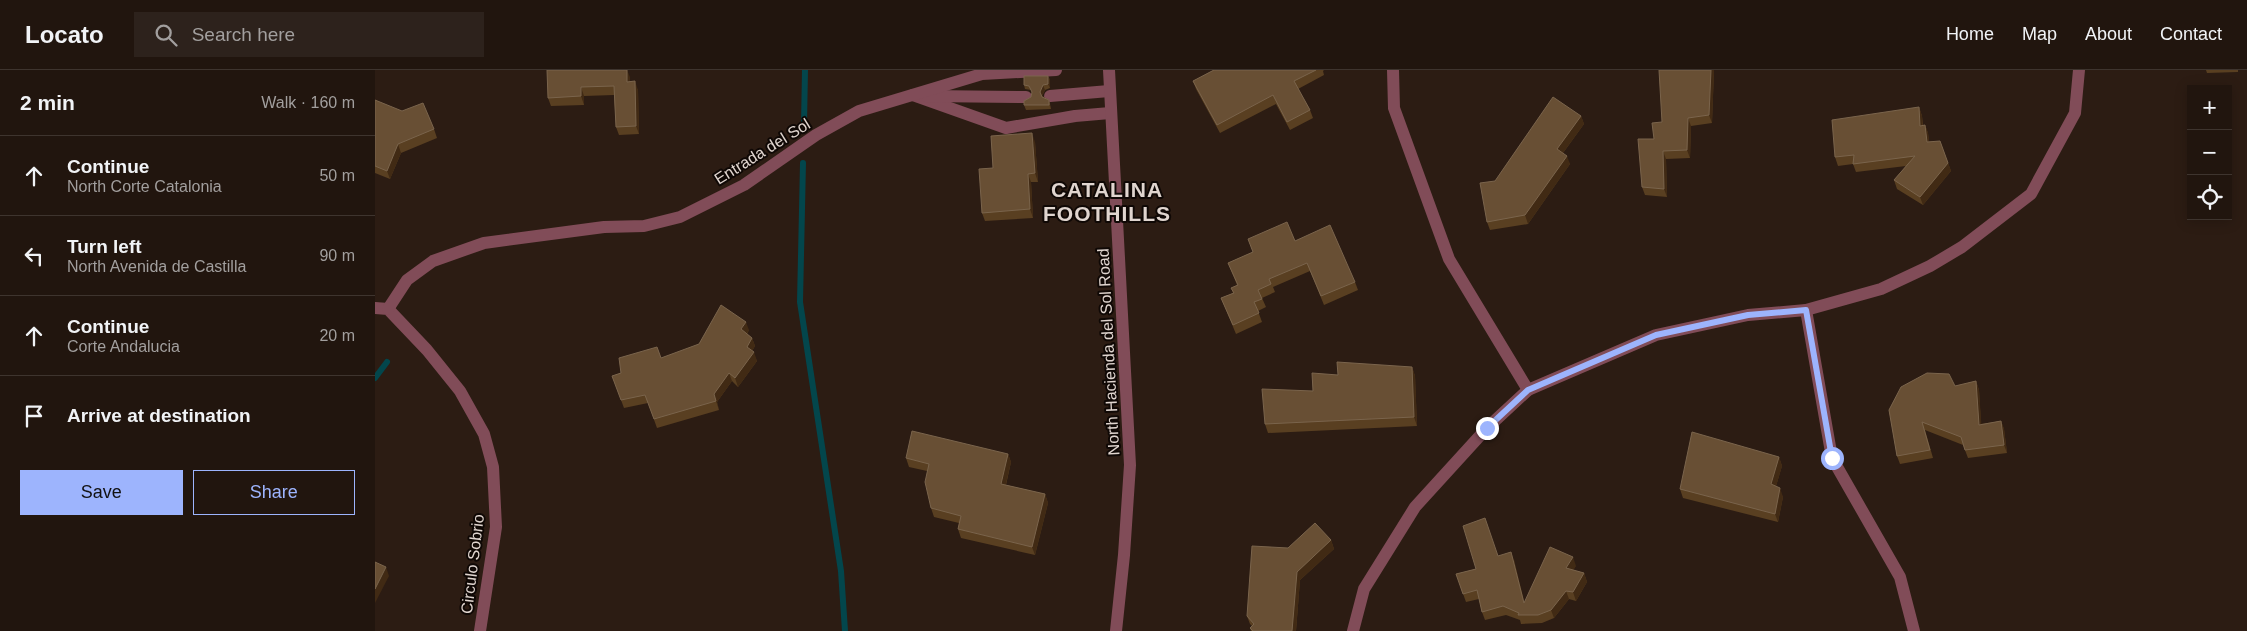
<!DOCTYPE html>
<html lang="en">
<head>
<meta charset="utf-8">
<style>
	:root { --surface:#21150e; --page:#2d221c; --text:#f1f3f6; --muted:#a29f9e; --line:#3e342e; --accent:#9db4fd }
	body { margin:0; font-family:Arial,sans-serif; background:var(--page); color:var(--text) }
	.controls { position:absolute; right:15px; top:15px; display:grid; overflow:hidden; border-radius:0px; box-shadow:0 2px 12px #0003 }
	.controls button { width:45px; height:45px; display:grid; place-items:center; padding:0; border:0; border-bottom:1px solid var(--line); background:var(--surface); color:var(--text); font:25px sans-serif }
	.stop { position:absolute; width:15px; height:15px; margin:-11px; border:4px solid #9db4fd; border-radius:50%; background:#fff }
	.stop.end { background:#9db4fd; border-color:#fff; box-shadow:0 1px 5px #0008 }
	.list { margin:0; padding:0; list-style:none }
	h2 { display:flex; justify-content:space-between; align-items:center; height:65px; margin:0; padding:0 20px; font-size:21px }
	h2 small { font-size:16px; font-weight:400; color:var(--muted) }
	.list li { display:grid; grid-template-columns:32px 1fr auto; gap:15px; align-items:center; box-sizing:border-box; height:80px; padding:0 20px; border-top:1px solid var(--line) }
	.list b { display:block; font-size:19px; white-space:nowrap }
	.list p { margin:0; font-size:16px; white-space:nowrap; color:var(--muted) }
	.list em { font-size:16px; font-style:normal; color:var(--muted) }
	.actions { display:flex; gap:10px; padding:15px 20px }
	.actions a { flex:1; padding:11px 0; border:1px solid var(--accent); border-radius:0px; text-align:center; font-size:18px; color:var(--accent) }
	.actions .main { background:var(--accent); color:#111 }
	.icon { flex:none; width:28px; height:28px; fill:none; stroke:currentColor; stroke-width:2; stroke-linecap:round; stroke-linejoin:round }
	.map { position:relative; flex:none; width:1872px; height:561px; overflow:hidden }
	header { display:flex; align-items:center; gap:30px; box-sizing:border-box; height:70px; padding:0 25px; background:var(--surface); border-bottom:1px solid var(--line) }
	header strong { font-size:24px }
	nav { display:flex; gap:28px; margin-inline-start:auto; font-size:18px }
	.search { width:350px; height:45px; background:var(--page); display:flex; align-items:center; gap:12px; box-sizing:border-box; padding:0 18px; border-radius:0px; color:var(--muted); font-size:19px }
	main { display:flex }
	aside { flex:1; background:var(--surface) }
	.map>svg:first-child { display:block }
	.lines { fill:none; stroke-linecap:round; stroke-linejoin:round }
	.stream { stroke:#03464c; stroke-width:6 }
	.minor { stroke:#814c58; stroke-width:12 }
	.tertiary { stroke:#814c58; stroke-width:12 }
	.wall { fill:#593f21 }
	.shaded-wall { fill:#412a14 }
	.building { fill:#684f34; stroke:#7a644c }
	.route { stroke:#9db4fd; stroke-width:6 }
	.labels { text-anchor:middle; stroke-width:4; stroke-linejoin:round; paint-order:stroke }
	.street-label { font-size:16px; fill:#e0d5cf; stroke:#0f0805 }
	.district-label { font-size:21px; font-weight:bold; letter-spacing:1px; fill:#e0d5cf; stroke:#0f0805 }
</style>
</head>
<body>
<header>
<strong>Locato</strong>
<div class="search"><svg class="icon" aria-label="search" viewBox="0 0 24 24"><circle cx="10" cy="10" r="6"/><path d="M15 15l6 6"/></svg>Search here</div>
<nav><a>Home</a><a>Map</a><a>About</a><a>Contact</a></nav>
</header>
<main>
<aside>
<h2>2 min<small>Walk · 160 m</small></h2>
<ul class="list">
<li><svg class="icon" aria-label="ahead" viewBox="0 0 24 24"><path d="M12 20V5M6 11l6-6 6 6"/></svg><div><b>Continue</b><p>North Corte Catalonia</p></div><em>50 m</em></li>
<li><svg class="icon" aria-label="left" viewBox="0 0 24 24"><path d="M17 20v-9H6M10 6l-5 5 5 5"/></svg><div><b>Turn left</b><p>North Avenida de Castilla</p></div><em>90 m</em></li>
<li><svg class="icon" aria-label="ahead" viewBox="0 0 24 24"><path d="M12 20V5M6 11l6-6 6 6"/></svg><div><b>Continue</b><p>Corte Andalucia</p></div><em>20 m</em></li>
<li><svg class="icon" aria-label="arrive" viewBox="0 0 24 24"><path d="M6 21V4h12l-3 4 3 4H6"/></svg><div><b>Arrive at destination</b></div></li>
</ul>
<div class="actions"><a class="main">Save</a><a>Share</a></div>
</aside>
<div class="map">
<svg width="1872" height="561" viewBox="0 0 1872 561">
	<rect width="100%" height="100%" fill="#2c1c13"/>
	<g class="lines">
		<g class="stream">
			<polyline points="429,54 430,0"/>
			<polyline points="428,93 425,232 466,501 470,561"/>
			<polyline points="0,308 12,292"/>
		</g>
		<g class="minor">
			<polyline points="1018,0 1019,38 1074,189 1153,320"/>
			<polyline points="538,25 631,58 700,46 735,43"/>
			<polyline points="551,26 651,27"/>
			<polyline points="675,26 734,21"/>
			<polyline points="0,238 13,239 52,280 85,321 109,364 118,397 121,457 105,561"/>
			<polyline points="13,239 32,210 58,191 109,173 229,157 269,156 305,147 369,115 441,65 484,41 607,4 681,0"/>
			<polyline points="1431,240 1457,388 1525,507 1539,561"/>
			<polyline points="978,561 989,519 1040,437 1112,358 1153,320 1281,265 1373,245 1431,240 1506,219 1555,196 1587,177 1656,124 1700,43 1704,0"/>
		</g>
		<polyline class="tertiary" points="734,0 755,395 749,485 741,561"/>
	</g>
	<g class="wall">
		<polygon points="172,0 255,7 255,12 263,20 264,64 244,65 241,57 239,25 209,26 209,35 176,36 173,28"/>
		<polygon points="839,0 949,0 948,1 949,5 923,19 935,40 938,48 915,60 901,34 845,63 821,19 818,11"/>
		<polygon points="1339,0 1337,53 1316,56 1315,88 1291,89 1292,127 1270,125 1267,117 1279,69 1287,52"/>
		<polygon points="1831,0 1863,0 1863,2 1832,3"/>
		<polygon points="673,6 675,10 675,18 670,20 667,26 674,30 675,34 676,39 651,40 649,35 656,27 657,23 656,20 650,19 649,15"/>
		<polygon points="0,30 59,59 62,68 26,83 15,109 0,103"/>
		<polygon points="1544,37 1547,46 1548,55 1550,55 1553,63 1554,72 1565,71 1576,101 1548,135 1522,119 1519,110 1531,96 1481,102 1478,94 1463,96 1460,87"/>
		<polygon points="1206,46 1209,54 1188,83 1195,94 1153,154 1115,160 1112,152 1120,111"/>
		<polygon points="660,72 663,112 656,112 658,148 610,151 607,143 618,98"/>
		<polygon points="873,169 920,171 980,212 983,220 949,235 935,201 898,217 900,222 887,228 891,237 883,241 887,252 861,264 846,228 858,223 856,218 862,215 853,193 878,182"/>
		<polygon points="374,260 372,264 377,268 380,276 377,281 382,291 363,317 357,311 342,332 344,340 282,358 273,333 249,338 237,306 246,303 286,288"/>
		<polygon points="1037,297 1040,306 1042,356 893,363 890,354 938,321 963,305"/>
		<polygon points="1601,311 1604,320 1606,354 1626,351 1629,359 1632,383 1593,388 1588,375 1550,360 1558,388 1525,394 1522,386 1514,340 1580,316"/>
		<polygon points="633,384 636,392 631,415 670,424 673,433 660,485 586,468 583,459 584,453 559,447 556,438 552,401 534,397 531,388"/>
		<polygon points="1404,387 1407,396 1401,416 1408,427 1403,452 1308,428 1305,419"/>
		<polygon points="956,470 959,479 925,510 921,561 876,561 875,558 877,556 875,554 872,546 913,478"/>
		<polygon points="1123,486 1139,490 1149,532 1201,496 1198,500 1209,503 1212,512 1201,531 1194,529 1179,548 1167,553 1146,554 1145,550 1131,545 1110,550 1107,542 1104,529 1091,532 1081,504 1101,499"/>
	</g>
	<g class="shaded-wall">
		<polygon points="252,0 255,7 255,20 252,12"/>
		<polygon points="1336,0 1339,0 1337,53 1334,45"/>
		<polygon points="673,6 675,10 675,18 673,14"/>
		<polygon points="260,11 263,20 264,64 261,56"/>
		<polygon points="668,15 670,20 667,26 665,22"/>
		<polygon points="206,17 209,26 209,35 206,26"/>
		<polygon points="1544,37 1547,46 1548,65 1545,56"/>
		<polygon points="1206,46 1209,54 1185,87 1182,79"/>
		<polygon points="1313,48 1316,56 1315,88 1312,80"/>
		<polygon points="1550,55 1553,63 1555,81 1552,72"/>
		<polygon points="657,63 660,72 663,112 660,103"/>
		<polygon points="23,74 26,83 15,109 12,101"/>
		<polygon points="1288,81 1291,89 1292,127 1289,119"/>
		<polygon points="1192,86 1195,94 1153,154 1150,145"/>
		<polygon points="1573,93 1576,101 1548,135 1545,127"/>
		<polygon points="653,104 656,112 658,148 655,139"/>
		<polygon points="371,252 374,260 369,268 366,259"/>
		<polygon points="377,268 380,276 375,285 372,277"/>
		<polygon points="379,282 382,291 363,317 360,308"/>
		<polygon points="1037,297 1040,306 1042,356 1039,347"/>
		<polygon points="354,303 357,311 342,332 344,340 341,331 339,324"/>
		<polygon points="1601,311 1604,320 1607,363 1604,355"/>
		<polygon points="1626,351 1629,359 1632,383 1629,375"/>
		<polygon points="633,384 636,392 629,422 626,414"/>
		<polygon points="1404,387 1407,396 1399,423 1396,414"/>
		<polygon points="1405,418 1408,427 1403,452 1400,444"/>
		<polygon points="670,424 673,433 660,485 657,477"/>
		<polygon points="956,470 959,479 925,510 921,561 917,561 922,502"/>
		<polygon points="1136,482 1139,490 1152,542 1149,533"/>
		<polygon points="1198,487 1201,496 1194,506 1191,498"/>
		<polygon points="11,497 14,506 0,533 0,519"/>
		<polygon points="1209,503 1212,512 1201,531 1198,522"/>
		<polygon points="1191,521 1194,529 1179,548 1176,540"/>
	</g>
	<g class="building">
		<polygon points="172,0 252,0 252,12 260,11 261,56 241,57 239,16 206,17 206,26 173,28"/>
		<polygon points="839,0 941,0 919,11 935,40 912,52 898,25 842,55 818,11"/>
		<polygon points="1284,0 1336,0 1334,45 1313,48 1312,80 1288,81 1289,119 1267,117 1263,69 1279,69 1277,53 1287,52"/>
		<polygon points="649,6 673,6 673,14 668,15 665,22 667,27 674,30 674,35 649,35 649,31 656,27 657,22 654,16 649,15"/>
		<polygon points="1178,27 1206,46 1182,79 1192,86 1150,145 1112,152 1105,113 1120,111"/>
		<polygon points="0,30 27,41 48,33 59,59 23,74 12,101 0,96"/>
		<polygon points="1544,37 1545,56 1550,55 1552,72 1565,71 1573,93 1545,127 1519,110 1540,86 1478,94 1479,85 1460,87 1457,50"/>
		<polygon points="657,63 660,103 653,104 655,139 607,143 604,99 618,98 616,66"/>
		<polygon points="912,152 920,171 955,155 980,212 946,226 932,193 894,209 896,214 883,220 887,229 879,232 884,243 858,255 846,228 859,223 856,218 863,215 853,193 878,182 873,169"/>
		<polygon points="346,235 371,252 366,259 377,268 372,277 379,282 360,308 354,303 339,324 341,331 279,349 270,325 246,330 237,306 246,303 244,288 282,277 286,288 324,274"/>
		<polygon points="962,292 1037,297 1039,347 890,354 887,319 938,321 937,303 963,305"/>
		<polygon points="1552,303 1574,304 1580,316 1601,311 1604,355 1626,351 1629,375 1590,380 1586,367 1547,352 1555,380 1522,386 1514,340 1526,317"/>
		<polygon points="537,361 633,384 626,414 670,424 657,477 583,459 586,446 556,438 550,412 554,394 531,388"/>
		<polygon points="1317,362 1404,387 1396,414 1405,418 1400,444 1305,419"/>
		<polygon points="1110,448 1123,486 1136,482 1149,533 1175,477 1198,487 1191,498 1209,503 1198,522 1191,521 1176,540 1163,545 1143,545 1144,543 1128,536 1107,542 1102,520 1088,524 1081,504 1101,499 1088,456"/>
		<polygon points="940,453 956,470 922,502 917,561 878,561 875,558 879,554 872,546 877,476 913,478"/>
		<polygon points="0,492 11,497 0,519"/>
	</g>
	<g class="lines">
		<polyline class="route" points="1112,358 1153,320 1281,265 1373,245 1431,240 1457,388"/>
	</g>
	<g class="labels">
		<g class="street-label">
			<text transform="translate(387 81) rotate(-32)" y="6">Entrada del Sol</text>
			<text transform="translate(733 282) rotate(-93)" y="6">North Hacienda del Sol Road</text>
			<text transform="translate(97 494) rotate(-83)" y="6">Circulo Sobrio</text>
		</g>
		<g class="district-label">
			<text x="732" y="127">CATALINA<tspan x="732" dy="24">FOOTHILLS</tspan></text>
		</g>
	</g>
</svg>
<div class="controls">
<button>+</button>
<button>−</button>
<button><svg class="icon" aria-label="locate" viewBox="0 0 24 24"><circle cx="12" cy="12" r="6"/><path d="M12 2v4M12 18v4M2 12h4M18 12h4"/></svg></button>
</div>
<div class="stop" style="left:1457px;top:388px"></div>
<div class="stop end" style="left:1112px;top:358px"></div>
</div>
</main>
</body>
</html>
